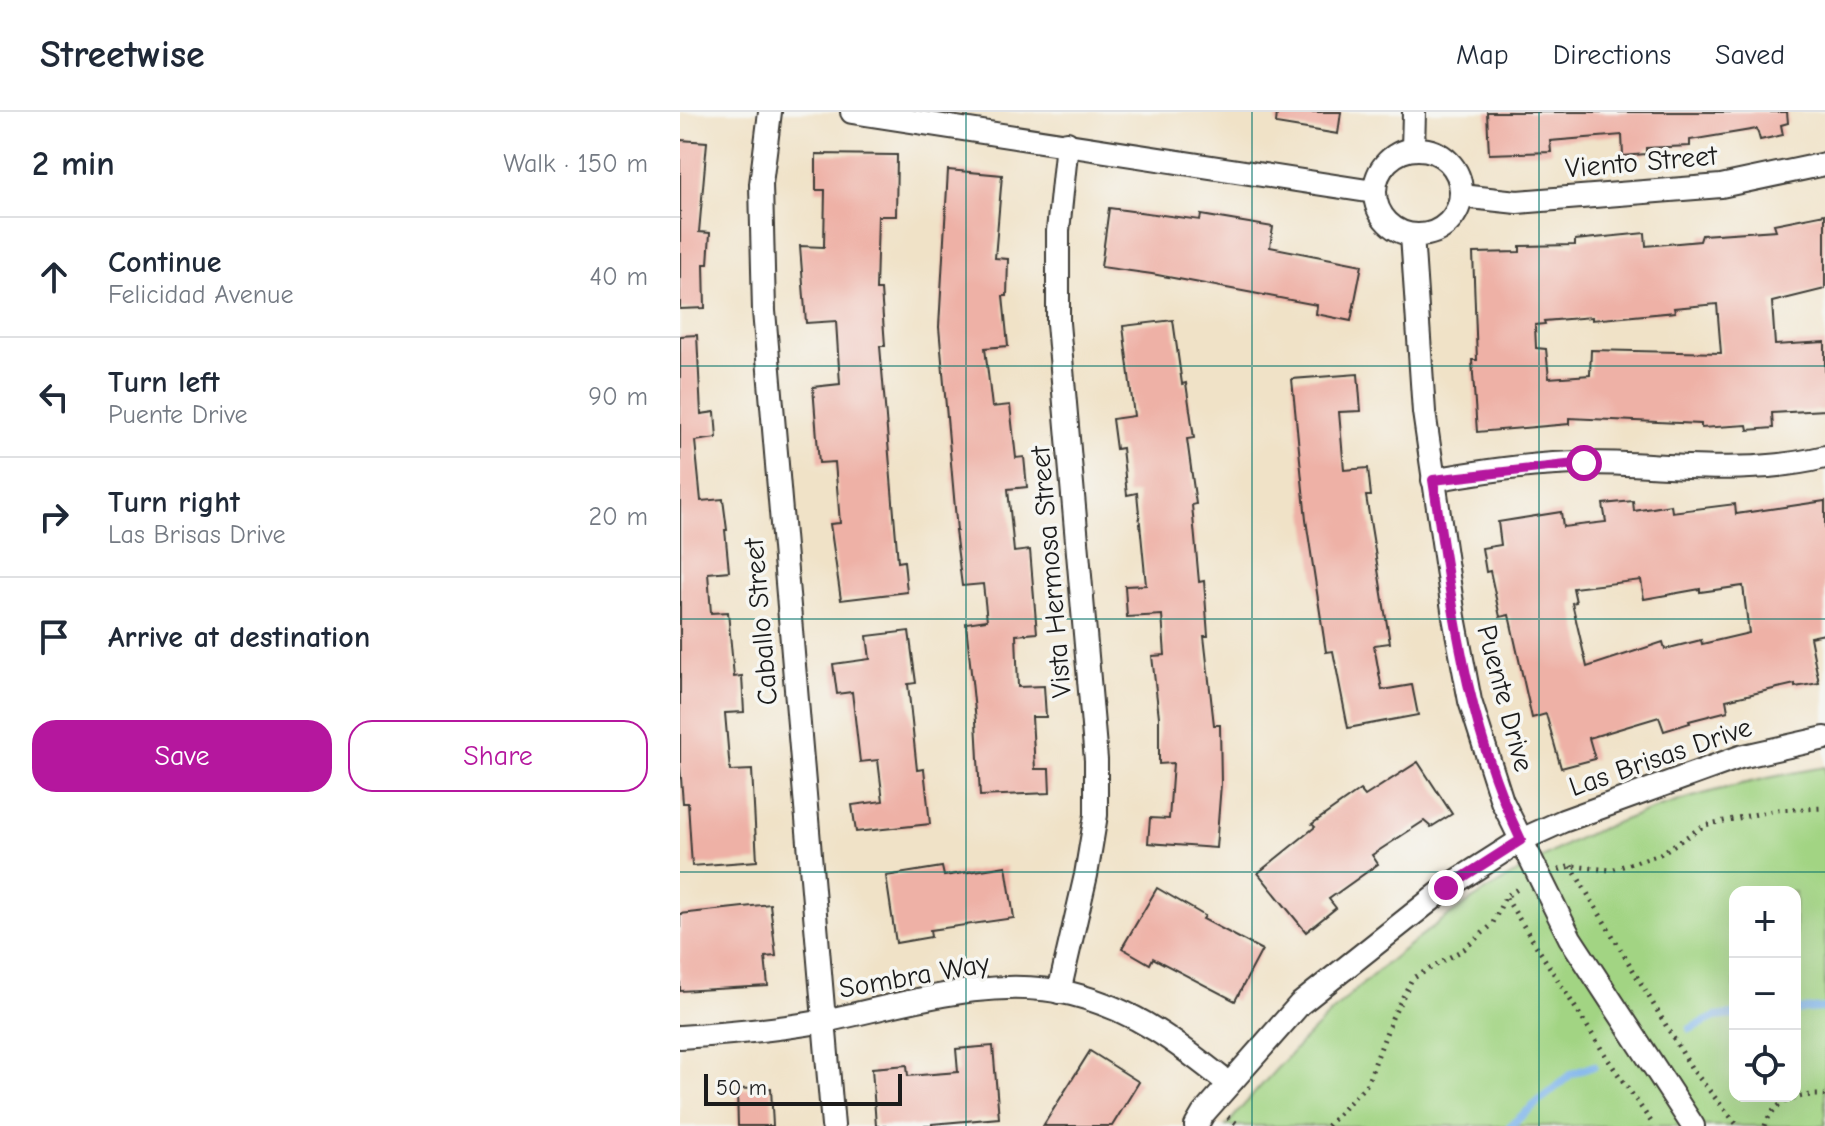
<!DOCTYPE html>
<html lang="en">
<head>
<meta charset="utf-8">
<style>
	:root { --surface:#fff; --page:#f6f6f7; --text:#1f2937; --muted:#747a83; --line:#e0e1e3; --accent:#b5179e }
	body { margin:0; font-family:"Comic Neue",sans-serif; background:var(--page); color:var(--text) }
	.controls { position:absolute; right:24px; bottom:24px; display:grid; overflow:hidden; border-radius:16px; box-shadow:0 8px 32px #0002 }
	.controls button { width:72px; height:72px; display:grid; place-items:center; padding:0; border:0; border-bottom:2px solid var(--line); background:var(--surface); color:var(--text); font:40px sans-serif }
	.scale { position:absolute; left:24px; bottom:20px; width:198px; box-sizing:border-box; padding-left:8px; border:4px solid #1c1c1c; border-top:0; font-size:22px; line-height:28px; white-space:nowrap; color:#1c1c1c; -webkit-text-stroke:6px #f6f6f2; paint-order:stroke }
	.stop { position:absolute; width:24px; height:24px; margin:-18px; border:6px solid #b5179e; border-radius:50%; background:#fff }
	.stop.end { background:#b5179e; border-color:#fff; box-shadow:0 2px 8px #0008 }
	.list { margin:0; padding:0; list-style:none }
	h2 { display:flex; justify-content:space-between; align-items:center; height:104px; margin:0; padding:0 32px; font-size:34px }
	h2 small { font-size:26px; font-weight:400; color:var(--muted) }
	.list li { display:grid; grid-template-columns:52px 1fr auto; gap:24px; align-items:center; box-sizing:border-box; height:120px; padding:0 32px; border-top:2px solid var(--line) }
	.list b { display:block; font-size:30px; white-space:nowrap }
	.list p { margin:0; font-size:26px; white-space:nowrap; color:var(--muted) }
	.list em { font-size:26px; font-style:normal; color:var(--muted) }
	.actions { display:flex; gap:16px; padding:24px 32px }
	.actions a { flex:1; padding:18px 0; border:2px solid var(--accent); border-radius:24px; text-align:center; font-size:28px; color:var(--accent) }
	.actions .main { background:var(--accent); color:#fff }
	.icon { flex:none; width:44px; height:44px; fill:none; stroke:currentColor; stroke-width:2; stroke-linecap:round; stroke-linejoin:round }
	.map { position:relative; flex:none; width:1145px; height:1014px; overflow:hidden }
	header { display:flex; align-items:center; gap:48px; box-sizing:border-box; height:112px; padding:0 40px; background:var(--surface); border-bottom:2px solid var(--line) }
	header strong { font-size:38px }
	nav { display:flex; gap:44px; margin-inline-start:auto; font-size:28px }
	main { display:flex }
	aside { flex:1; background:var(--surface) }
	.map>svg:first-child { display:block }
	.green { fill:#a2d483; stroke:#5f7850; stroke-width:2; fill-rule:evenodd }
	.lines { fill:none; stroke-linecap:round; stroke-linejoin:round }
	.stream { stroke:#7bb3eb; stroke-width:8 }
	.building { fill:#eeb1a6; fill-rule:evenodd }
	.minor-casing { stroke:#3c3a36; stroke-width:26 }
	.path { stroke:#3c3a36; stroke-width:5; stroke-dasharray:2 6; stroke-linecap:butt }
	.minor { stroke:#fff; stroke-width:22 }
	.route { stroke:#b5179e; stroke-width:10 }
	.grid { fill:none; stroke:#0f766e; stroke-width:2; stroke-opacity:0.55 }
	.labels { text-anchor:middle; stroke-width:7; stroke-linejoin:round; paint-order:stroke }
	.street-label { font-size:28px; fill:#1c1c1c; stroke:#f6f6f2 }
</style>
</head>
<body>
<header>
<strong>Streetwise</strong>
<nav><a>Map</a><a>Directions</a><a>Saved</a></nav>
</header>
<main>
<aside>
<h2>2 min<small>Walk · 150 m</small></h2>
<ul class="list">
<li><svg class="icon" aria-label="ahead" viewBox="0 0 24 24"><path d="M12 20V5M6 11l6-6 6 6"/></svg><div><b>Continue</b><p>Felicidad Avenue</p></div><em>40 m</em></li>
<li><svg class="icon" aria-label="left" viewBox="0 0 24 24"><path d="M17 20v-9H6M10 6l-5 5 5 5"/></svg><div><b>Turn left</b><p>Puente Drive</p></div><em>90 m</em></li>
<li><svg class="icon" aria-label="right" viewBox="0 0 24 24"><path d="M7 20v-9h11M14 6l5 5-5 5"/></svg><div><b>Turn right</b><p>Las Brisas Drive</p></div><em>20 m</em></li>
<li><svg class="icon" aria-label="arrive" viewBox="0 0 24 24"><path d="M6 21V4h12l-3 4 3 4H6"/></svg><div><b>Arrive at destination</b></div></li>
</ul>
<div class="actions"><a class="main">Save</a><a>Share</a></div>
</aside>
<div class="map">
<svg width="1145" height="1014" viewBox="0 0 1145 1014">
	<rect width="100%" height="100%" fill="#f6f6f2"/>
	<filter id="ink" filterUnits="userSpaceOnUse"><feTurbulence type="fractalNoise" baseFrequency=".0125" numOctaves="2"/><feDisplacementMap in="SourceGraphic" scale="16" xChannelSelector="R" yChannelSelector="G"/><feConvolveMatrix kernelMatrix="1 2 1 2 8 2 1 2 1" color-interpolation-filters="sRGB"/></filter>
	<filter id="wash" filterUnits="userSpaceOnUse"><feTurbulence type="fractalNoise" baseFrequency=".006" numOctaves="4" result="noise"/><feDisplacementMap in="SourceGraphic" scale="32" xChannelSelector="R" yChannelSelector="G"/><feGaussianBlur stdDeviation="1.8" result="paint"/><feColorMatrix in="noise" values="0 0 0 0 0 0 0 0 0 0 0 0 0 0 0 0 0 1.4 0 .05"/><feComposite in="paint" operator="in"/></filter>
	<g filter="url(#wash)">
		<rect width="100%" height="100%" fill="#f0e2c7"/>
		<path class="green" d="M1145,655V1014H546C633,911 728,820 847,755C867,744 886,731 906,723C982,690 1063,669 1145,655ZM1055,780H1115V984H1055Z"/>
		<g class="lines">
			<g class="stream">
				<polyline points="1115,898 1145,896"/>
				<polyline points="1010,917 1035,905 1055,903"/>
				<polyline points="830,1014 891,962 914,954"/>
			</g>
		</g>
		<g id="blocks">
			<g class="building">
				<polygon points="597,0 661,0 658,22 596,12"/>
				<polygon points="807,0 1107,0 1108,11 1101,13 1103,23 1080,28 1077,17 1010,28 1010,34 966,36 966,42 943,44 942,23 870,29 871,40 809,42"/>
				<polygon points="0,28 27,30 19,120 30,121 28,152 24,152 25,196 0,197"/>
				<polygon points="136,42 217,43 216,104 198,104 196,178 201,178 205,234 200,234 218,450 224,449 227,480 161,488 150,412 160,411 155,350 139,351 133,275 160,272 156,209 126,211 120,134 144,135 145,78 136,78"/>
				<polygon points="268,58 322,63 315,146 328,147 327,184 323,184 328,234 305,236 312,295 330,293 336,346 344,345 347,375 328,377 334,440 350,438 357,521 336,523 338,575 364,574 366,605 352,605 355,657 369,657 370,681 300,684 296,609 286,511 307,508 303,472 282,474 275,419 277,419 259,215"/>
				<polygon points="429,96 520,108 521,103 593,115 590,135 682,153 671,209 636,202 637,193 472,162 421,155"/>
				<path d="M1145,102V177L1092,190L1095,233L1145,230V298L1092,301L1093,316L1068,318L1067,313L1021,316V312L889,306V312L797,320L792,248H797L793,141L840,140V134L895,133V128L965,121L966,134L1020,129L1022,123L1096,118L1094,112ZM1037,192L1041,241L911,238L910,263L869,266L866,237L856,236L855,213L865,212L864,209L912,205V208L995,200L994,196Z"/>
				<polygon points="493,208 502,272 506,271 514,326 507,327 516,392 512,393 519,470 524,469 528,524 524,524 534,613 540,613 541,672 536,736 468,731 470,706 489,707 493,651 479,652 479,605 472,544 485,543 482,503 447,505 445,474 466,473 457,381 447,383 442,336 436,337 432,307 454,304 443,214"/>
				<polygon points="17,223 21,302 35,300 37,326 15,329 21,389 43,387 47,418 45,418 49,459 28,461 31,501 48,500 54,565 62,564 64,600 45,601 50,659 72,658 77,749 12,754 8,691 3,691 0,653 0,224"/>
				<polygon points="678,262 681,299 659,300 664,358 688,356 691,384 686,384 710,531 694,533 702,578 732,573 738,603 668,616 653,539 646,540 626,408 612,267"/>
				<path d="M953,389L954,399L991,393L992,400L1055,392L1056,402L1145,389V522L1130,525L1139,571L1115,575V572L1046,588L1048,599L1009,609L1010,611L984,619L979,605L909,626L915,647L881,656L866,602L852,606L829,503L820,505L810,459L806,460L802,436L821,433L818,410L881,400L883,415L926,410L923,392ZM961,468L964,487L1020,477V480L1063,474L1069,521L1022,532L1021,528L985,537L983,530L907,555L892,491L896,490L893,476Z"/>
				<polygon points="229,519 236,571 228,572 237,658 244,657 250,712 176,720 172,693 203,689 198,648 180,650 172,580 157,582 153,552 190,547 187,524"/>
				<polygon points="738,650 772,702 751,715 744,709 692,743 698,752 649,787 656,796 626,820 578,761 635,715 632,712 680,678 685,684"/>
				<polygon points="326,754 334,806 250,818 251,825 216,831 206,764 262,755 264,764"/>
				<polygon points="477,776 525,804 523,807 582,838 555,889 473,846 470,852 442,836"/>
				<polygon points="90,792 96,844 85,845 88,874 0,879 0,802"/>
				<polygon points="313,934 319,1006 252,1012 252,1014 196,1014 192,956 227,953 228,964 278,960 276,937"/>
				<polygon points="410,939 459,970 432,1014 363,1014"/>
				<polygon points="91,976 93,1014 58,1014 57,977"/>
			</g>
		</g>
	</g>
	<g filter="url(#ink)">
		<use href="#blocks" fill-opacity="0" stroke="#3c3a36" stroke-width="2"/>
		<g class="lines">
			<g class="minor-casing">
				<g id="minor">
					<polyline points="90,0 81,72 84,199 153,1014"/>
					<polyline points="172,0 694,80"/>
					<circle cx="738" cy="80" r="43"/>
					<polyline points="733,37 734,0"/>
					<polyline points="781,84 837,90 1041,74 1145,52"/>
					<polyline points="732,123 744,300 774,505 790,589 822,689 890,826 1013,1014"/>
					<path d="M753,368C802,359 855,351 906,351C987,351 1064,365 1145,345"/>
					<polyline points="379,880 406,763 416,703 416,648 378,211 378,119 387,31"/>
					<path d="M0,925C47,922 93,918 139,910C220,894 309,862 392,882C456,898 499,932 549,972"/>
					<polyline points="516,1014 523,1002 620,892 766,776 841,728 883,709 1060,645 1145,626"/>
				</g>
			</g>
			<g class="path">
				<polyline points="891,754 1012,957 1058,1014"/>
				<polyline points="879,758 891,754 931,758 980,742 1025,713 1096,698 1145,696"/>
				<polyline points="826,786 929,949 974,1014"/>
				<polyline points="548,1005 560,1014"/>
				<polyline points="647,1014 687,972 712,906 732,867 784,837 812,813 825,785 841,775"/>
				<path d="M1085,1014C1093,987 1121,982 1145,983"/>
			</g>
			<use href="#minor" class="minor"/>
		</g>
	</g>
	<g class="lines" filter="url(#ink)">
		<path class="route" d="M766,776L841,728C786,615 772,490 753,368L904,351"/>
	</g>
	<path class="grid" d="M286,0V1014M572,0V1014M859,0V1014M0,254H1145M0,507H1145M0,760H1145"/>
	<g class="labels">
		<g class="street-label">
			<text transform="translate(961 49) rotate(-5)" y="10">Viento Street</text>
			<text transform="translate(370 460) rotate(-95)" y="10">Vista Hermosa Street</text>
			<text transform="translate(80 510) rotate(-95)" y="10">Caballo Street</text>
			<text transform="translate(826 586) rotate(75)" y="10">Puente Drive</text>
			<text transform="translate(980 644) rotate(-19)" y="10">Las Brisas Drive</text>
			<text transform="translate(234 863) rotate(-10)" y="10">Sombra Way</text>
		</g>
	</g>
</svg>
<div class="controls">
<button>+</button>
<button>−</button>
<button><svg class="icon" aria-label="locate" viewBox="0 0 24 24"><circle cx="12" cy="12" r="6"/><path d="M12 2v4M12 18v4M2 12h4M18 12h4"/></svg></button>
</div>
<div class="scale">50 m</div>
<div class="stop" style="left:904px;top:351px"></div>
<div class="stop end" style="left:766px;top:776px"></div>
</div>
</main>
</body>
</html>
